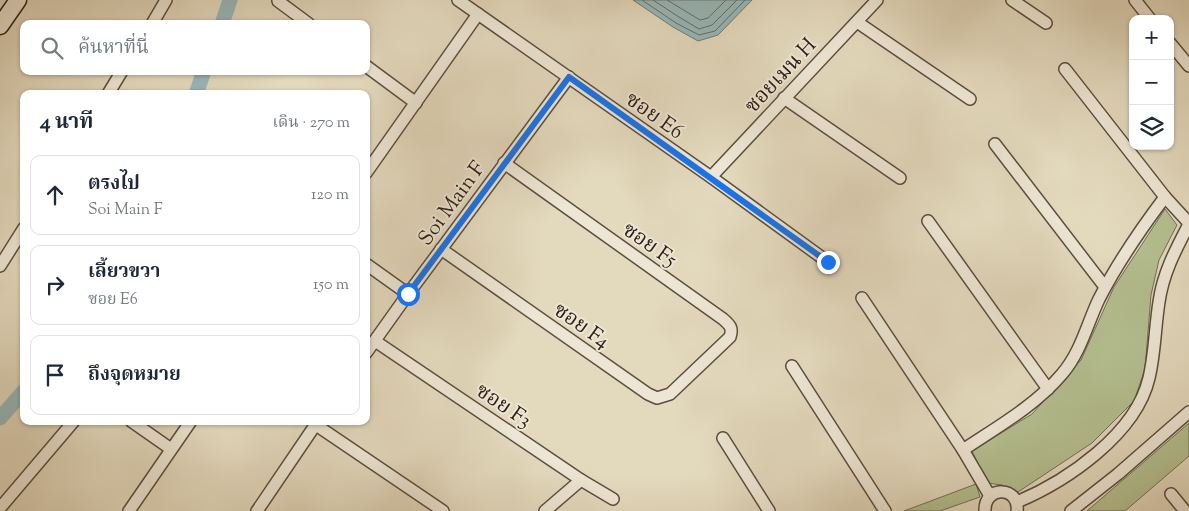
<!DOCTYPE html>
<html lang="th">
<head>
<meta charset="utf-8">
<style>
	:root { --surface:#fff; --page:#f2f2f3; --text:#1f2937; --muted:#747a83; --line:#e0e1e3 }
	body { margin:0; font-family:"Sorts Mill Goudy","Noto Serif Thai",serif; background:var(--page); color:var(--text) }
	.controls { position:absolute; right:15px; top:15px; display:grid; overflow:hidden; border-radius:10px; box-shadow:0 1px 4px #0004 }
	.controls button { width:45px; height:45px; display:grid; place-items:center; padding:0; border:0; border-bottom:1px solid var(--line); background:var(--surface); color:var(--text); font:25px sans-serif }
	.stop { position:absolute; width:15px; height:15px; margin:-11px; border:4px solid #1a73e8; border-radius:50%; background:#fff }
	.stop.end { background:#1a73e8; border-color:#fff; box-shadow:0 1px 5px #0008 }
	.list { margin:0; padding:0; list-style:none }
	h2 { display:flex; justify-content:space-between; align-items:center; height:65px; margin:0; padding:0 20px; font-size:21px }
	h2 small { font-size:16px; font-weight:400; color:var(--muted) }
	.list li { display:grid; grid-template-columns:32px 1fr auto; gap:15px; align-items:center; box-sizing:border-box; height:80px; margin:0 10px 10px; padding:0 10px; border:1px solid var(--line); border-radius:10px }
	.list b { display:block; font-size:19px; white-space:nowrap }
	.list p { margin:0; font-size:16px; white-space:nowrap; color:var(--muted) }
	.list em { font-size:16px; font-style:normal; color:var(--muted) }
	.icon { flex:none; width:28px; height:28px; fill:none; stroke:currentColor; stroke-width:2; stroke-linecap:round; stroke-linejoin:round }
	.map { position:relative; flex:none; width:1189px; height:511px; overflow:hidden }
	.search { position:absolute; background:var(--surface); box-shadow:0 1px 4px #0004; left:20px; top:20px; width:350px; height:55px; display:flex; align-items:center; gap:12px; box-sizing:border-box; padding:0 18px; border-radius:10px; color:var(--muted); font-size:19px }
	.panel { position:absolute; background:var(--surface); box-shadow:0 1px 4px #0004; left:20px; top:90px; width:350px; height:335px; border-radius:10px }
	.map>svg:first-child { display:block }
	.green { fill:#b4bf90; stroke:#727054 }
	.water { fill:#98b8ba; stroke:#6e7b79 }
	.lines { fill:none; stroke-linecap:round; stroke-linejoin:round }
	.shore { stroke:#646c68; stroke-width:1 }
	.canal { stroke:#98b8ba; stroke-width:15 }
	.street-casing { stroke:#5c4e40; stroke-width:14 }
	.secondary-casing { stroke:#2f2017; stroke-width:19 }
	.street { stroke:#ede6d4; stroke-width:11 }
	.secondary { stroke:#ede6d4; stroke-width:16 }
	.route { stroke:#1a73e8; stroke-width:6 }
	.labels { text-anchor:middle; stroke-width:4; stroke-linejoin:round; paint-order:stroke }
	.street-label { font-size:21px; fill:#2f2017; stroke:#ede6d4 }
</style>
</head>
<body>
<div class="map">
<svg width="1189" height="511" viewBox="0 0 1189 511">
	<rect width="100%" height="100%" fill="#e3d9bd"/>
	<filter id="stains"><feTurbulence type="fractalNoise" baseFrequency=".004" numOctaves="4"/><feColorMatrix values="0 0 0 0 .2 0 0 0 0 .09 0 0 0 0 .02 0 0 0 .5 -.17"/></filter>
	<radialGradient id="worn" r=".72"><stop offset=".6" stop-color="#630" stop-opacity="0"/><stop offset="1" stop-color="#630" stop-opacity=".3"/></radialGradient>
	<g class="green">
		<polygon points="1165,209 1177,225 1159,260 1151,295 1145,369 1134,401 1092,443 1018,492 1002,485 987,483 972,451 1032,414 1081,360 1114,287"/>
		<polygon points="1189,423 1189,456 1125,511 1087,511"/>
		<polygon points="976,484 980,497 940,511 904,511"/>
	</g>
	<polygon class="water" points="633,0 752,0 718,35 698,41 673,27"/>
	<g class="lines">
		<g class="shore">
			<polyline points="642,0 676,23 699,35 715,31 745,0"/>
			<polyline points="653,0 679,17 699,29 712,25 737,0"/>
			<polyline points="667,0 700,20 708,18 726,0"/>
		</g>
		<g class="canal">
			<polyline points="222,24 230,0"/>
			<polyline points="196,94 204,71"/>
			<polyline points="0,418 24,391"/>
		</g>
		<g class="street-casing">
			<g id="street">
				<polyline points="458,0 711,177 828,262"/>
				<polyline points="1012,0 1046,23"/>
				<polyline points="1135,0 1150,19"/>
				<polyline points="278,1 309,24"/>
				<polyline points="857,22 970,99"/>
				<polyline points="152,24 166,0"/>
				<polyline points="1170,43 1189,66"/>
				<polyline points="366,66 416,103"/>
				<polyline points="1065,69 1165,197 1189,223"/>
				<polyline points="108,94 122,71"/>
				<polyline points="784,98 900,178"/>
				<polyline points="995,144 1105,287"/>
				<polyline points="366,173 478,14"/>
				<polyline points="711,177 877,0"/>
				<polyline points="928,221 1048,389"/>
				<path d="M441,249L648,394L657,398L670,394L730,337C733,328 730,325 723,319L504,163"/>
				<polyline points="366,264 408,294"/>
				<polyline points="0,266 24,228"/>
				<polyline points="862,298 963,450 990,496"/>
				<polyline points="375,341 581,480 613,499"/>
				<polyline points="366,353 408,294 569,77"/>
				<polyline points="792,366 885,511"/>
				<polyline points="131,421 171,449"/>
				<polyline points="316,425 443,511"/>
				<polyline points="723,438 769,511"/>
				<path d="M963,450C997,427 1035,406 1062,374C1081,352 1087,324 1099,299C1118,262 1140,230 1165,197"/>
				<polyline points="1171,494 1185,511"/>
				<path d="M1017,502C1067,481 1136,434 1149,378C1155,353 1155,327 1159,302C1163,273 1176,249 1189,224"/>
				<polyline points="0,508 74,421"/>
				<polyline points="129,511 191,421"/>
				<polyline points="257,511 318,421"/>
				<polyline points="545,511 581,480"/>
				<path d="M985,511C984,485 1020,486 1017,511"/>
				<polyline points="1071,511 1118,474 1189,412"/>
			</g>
		</g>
		<g class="secondary-casing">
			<polyline id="secondary" points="0,26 18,0"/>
		</g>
		<use href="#street" class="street"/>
		<use href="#secondary" class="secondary"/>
	</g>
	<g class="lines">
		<polyline class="route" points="408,294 569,77 828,262"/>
	</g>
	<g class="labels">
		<g class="street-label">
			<text transform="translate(780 75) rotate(-47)" y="7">ซอยเมน H</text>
			<text transform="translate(655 115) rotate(35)" y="7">ซอย E6</text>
			<text transform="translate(451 203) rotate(-54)" y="7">Soi Main F</text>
			<text transform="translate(650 244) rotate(35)" y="7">ซอย F5</text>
			<text transform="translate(582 325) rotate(35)" y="7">ซอย F4</text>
			<text transform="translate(504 405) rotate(34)" y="7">ซอย F3</text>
		</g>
	</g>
	<rect width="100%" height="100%" filter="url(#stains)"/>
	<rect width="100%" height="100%" fill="url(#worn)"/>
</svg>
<div class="controls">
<button>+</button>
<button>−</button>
<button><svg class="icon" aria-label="layers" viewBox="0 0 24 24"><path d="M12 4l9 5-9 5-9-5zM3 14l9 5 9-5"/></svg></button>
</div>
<div class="stop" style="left:408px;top:294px"></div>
<div class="stop end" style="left:828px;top:262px"></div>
<div class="search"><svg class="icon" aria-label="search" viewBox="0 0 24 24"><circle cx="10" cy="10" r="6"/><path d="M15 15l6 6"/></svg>ค้นหาที่นี่</div>
<section class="panel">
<h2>4 นาที<small>เดิน · 270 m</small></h2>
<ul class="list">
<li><svg class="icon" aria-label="ahead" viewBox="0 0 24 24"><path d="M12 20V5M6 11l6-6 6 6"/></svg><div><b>ตรงไป</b><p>Soi Main F</p></div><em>120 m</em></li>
<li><svg class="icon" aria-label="right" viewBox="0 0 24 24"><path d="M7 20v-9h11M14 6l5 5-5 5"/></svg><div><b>เลี้ยวขวา</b><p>ซอย E6</p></div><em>150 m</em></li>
<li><svg class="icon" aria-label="arrive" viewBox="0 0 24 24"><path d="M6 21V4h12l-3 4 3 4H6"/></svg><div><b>ถึงจุดหมาย</b></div></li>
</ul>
</section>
</div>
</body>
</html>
